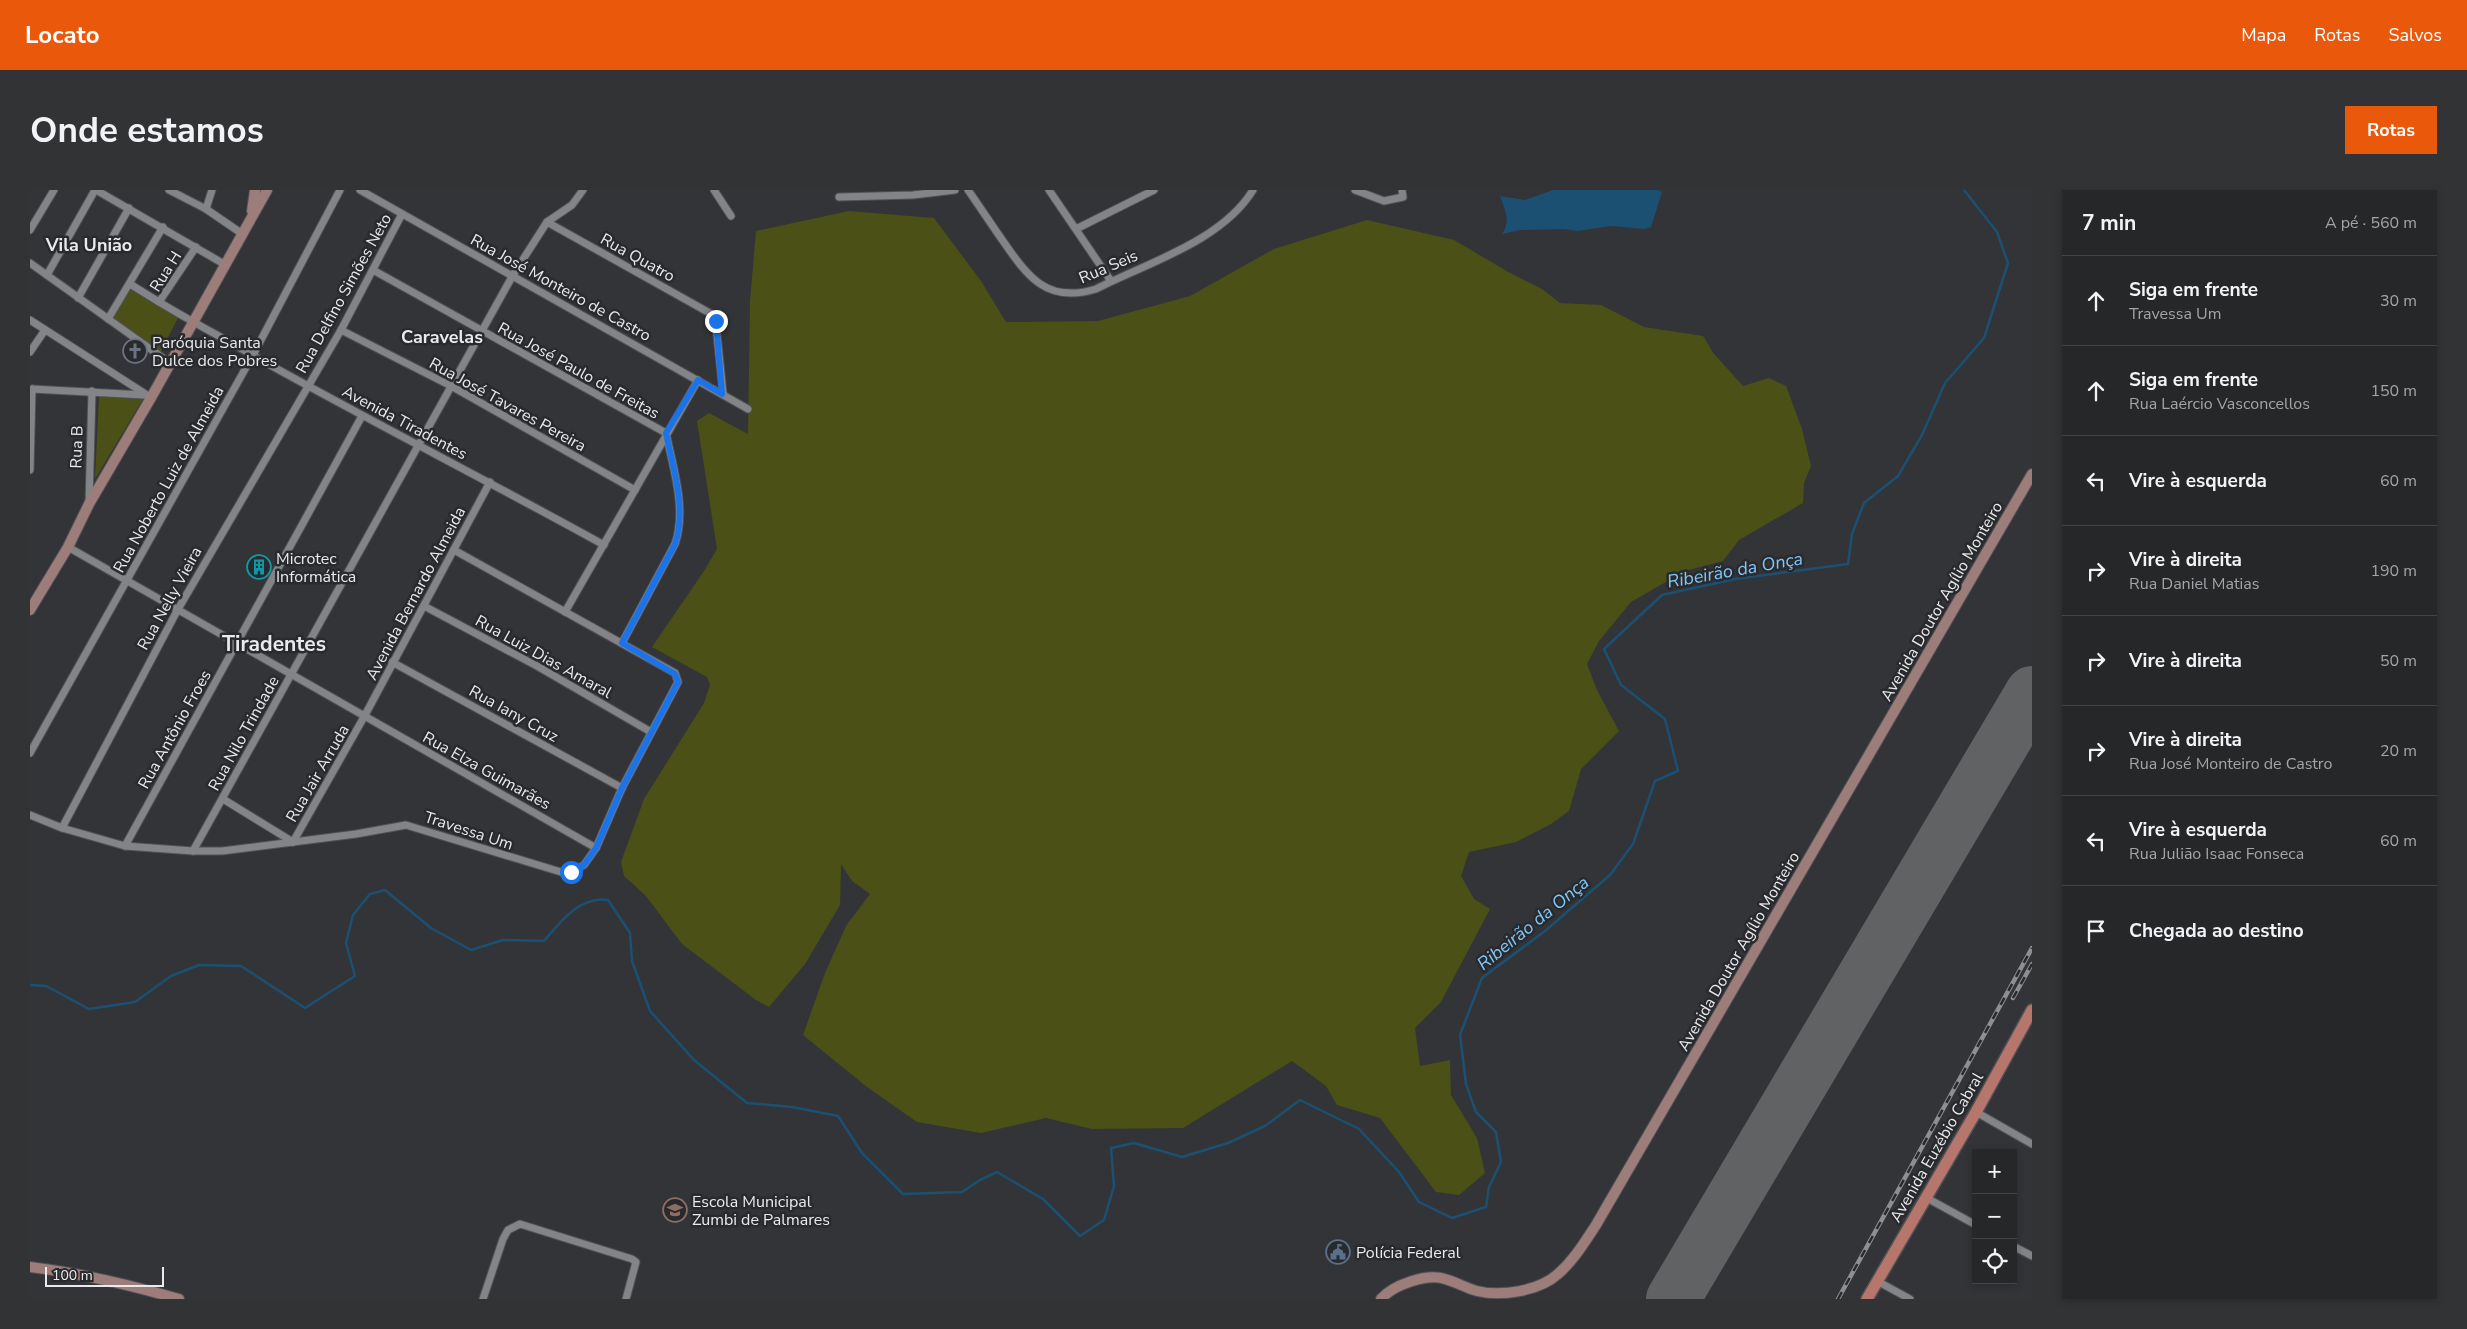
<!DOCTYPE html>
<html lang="pt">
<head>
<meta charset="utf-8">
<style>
	:root { --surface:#262729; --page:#323335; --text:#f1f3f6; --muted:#a4a5a8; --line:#424446; --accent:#ea580c }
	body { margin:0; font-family:"Nunito Sans",sans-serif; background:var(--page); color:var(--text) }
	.controls { position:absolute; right:15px; bottom:15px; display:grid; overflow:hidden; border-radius:0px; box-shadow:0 2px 8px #0003 }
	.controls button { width:45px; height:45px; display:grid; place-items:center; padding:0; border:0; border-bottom:1px solid var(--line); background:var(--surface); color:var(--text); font:25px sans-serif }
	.scale { position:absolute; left:15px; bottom:12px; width:119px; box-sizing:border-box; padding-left:5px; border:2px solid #eaeaed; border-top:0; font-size:14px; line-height:18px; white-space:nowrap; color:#eaeaed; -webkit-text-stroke:4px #292a2d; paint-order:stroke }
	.stop { position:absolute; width:15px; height:15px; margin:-11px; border:4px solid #1a73e8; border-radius:50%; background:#fff }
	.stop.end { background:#1a73e8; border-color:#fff; box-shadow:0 1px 5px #0008 }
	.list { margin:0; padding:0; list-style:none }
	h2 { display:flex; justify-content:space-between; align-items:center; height:65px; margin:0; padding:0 20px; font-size:21px }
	h2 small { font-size:16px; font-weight:400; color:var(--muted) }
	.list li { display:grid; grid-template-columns:32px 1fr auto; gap:15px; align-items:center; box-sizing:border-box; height:90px; padding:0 20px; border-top:1px solid var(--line) }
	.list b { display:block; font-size:19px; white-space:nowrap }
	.list p { margin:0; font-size:16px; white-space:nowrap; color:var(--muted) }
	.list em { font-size:16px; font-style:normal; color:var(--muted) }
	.icon { flex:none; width:28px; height:28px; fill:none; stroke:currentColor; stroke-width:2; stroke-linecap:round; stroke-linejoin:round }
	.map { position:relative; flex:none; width:2002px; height:1109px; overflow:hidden; border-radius:0px }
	header { display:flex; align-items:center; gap:30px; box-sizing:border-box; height:70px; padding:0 25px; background:var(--accent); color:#fff }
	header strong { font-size:24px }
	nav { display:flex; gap:28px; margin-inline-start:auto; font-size:18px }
	.intro { display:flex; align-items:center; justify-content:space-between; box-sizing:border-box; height:120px; padding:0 30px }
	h1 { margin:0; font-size:35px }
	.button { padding:12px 22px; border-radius:0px; background:var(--accent); color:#fff; font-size:18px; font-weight:700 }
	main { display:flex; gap:30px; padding:0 30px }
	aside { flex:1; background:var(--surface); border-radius:0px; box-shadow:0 2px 8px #0003 }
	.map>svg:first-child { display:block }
	.green { fill:#4b5017 }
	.water { fill:#1c5072 }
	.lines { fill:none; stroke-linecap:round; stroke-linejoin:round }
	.stream { stroke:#1c5072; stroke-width:2.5 }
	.runway { stroke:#616264; stroke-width:54 }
	.street-casing { stroke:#515155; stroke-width:9 }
	.secondary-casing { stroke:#515155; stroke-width:12 }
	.primary-casing { stroke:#515155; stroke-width:14 }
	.street { stroke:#838488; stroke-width:7 }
	.secondary { stroke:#9d7d7a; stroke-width:10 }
	.primary { stroke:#b7766c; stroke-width:11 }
	.rail-casing { stroke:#8f8f92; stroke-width:4.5 }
	.rail { stroke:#292a2d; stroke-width:2.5; stroke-dasharray:8; stroke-linecap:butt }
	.route { stroke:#1a73e8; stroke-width:6 }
	.labels { text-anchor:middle; stroke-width:5; stroke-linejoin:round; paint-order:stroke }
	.street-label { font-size:16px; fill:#eaeaed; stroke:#292a2d }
	.poi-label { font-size:16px; fill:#eaeaed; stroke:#292a2d; text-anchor:start }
	.neighbourhood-label { font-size:18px; font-weight:bold; fill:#eaeaed; stroke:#292a2d }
	.water-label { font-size:18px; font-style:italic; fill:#7fc7fa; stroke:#292a2d }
	.district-label { font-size:21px; font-weight:bold; fill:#eaeaed; stroke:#292a2d }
</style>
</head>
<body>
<header>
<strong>Locato</strong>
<nav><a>Mapa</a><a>Rotas</a><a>Salvos</a></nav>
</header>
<div class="intro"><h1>Onde estamos</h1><a class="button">Rotas</a></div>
<main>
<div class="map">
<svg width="2002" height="1109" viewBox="0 0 2002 1109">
	<rect width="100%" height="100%" fill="#333437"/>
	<g class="green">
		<polygon points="819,21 904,28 951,91 976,132 1068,131 1160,106 1244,59 1337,30 1424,50 1480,83 1512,99 1530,113 1571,115 1614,137 1673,146 1684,164 1713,196 1739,188 1756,196 1772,239 1781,276 1774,293 1773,313 1709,350 1693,371 1655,381 1601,412 1569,451 1557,474 1567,500 1589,541 1551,579 1539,621 1521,634 1486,652 1439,662 1431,686 1444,709 1460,719 1411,812 1385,838 1390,876 1420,870 1421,905 1447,948 1455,983 1429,1005 1406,1002 1350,928 1307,915 1296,896 1262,871 1153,938 1062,939 1016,928 951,943 887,932 837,897 773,845 795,783 816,736 840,704 822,691 811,674 810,715 775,774 739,817 726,810 652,754 616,706 594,686 591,672 614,609 674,513 680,495 677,487 622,457 674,381 687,359 667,231 679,223 718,244 720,111 726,41"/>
		<polygon points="102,98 149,126 130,163 81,128"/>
		<polygon points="69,207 113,209 65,289"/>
	</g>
	<path class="water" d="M1523,0H1629L1632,2L1621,37L1614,39L1581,36L1547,41L1534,39L1490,40L1472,44C1481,31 1475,20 1470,6L1495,10Z"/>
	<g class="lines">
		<path class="stream" d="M0,795L16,796L59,819L105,812L141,786L169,775L211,776L275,818L325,786L316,753L323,725L340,704L355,700L401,738L441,760L473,750L514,751C530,732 551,705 578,710L600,743L602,771L620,821L664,870L717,913L762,917L808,926L832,963L873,1004L932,1002L950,990L967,982L1013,1009L1050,1046L1074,1030L1084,996L1081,958L1104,953L1152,967L1198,953L1235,936L1270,910L1329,939L1369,982L1389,1012L1422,1028L1456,1017L1459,997L1471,972L1466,942L1446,922L1436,894L1430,845L1452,788L1515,741L1580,685L1603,654L1625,591L1648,581L1635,529L1591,495L1574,459L1632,405L1705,389L1818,374L1822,344L1834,313L1868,286L1892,245L1915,193L1954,148L1978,73L1967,42L1934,0"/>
		<polyline class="runway" points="1643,1109 2002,503"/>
		<g class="street-casing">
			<g id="street">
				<polyline points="66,0 194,74"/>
				<polyline points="139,0 176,19 211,43"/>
				<polyline points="330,0 718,219"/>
				<polyline points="684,0 701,26"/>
				<path d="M938,0C950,17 961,34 973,51C998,87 1017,114 1066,99C1117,73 1192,51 1223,0"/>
				<polyline points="1019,0 1081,91"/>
				<polyline points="1325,0 1354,11 1373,7 1372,0"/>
				<polyline points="809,7 883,5 925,0"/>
				<polyline points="176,19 182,0"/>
				<polyline points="517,32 685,126 693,203"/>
				<polyline points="1046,39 1124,0"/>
				<polyline points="0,40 24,0"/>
				<path d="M166,57L129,112C162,132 197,150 231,170C344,233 460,292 574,355"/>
				<polyline points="0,73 140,173"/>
				<path d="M343,80L636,243C643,278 657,319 645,354L592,453"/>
				<polyline points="17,85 65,0"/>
				<polyline points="100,94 129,112"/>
				<polyline points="48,108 99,18"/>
				<polyline points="78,129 133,37"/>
				<polyline points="0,130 117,205"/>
				<polyline points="311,140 421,196 605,300"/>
				<polyline points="0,162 15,140"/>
				<polyline points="2,199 114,205"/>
				<polyline points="0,280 2,199"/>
				<polyline points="59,313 62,201"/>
				<polyline points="38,357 566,658"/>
				<polyline points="394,416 507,476 621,542"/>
				<polyline points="535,422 668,190"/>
				<polyline points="362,472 592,598"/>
				<polyline points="0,563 223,165 310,0"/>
				<polyline points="193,609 263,652"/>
				<polyline points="0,625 32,638 95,656 163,661 192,661 326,644 376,635 531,682 541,682 554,675 566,658 592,598 648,492 645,483 424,360"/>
				<polyline points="32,638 147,421 311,140 372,24"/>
				<polyline points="263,652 334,527 460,292"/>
				<polyline points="95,656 332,226"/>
				<polyline points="163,661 483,85 517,32 542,15 553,0"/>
				<polyline points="1946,922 2002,954"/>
				<polyline points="1895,1007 1946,1035"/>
				<polyline points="1983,1056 2002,1066"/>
				<polyline points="1847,1091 1880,1109"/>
				<polyline points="453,1109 473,1049 478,1040 490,1034 602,1069 606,1072 596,1109"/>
			</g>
		</g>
		<g class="secondary-casing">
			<g id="secondary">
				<polyline points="222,21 225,0"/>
				<polyline points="0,420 38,357 59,314 122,206 237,0"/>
				<path d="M0,1077C50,1083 100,1095 149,1109"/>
				<path d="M1351,1109C1363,1095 1397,1083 1415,1089C1426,1092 1436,1098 1447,1101C1472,1107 1509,1101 1528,1084C1544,1070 1554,1053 1566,1035L2002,284"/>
			</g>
		</g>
		<g class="primary-casing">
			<polyline id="primary" points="1837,1109 1946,922 2002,820"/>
		</g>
		<use href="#street" class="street"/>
		<use href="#secondary" class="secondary"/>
		<use href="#primary" class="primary"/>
		<g class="rail-casing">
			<g id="rail">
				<polyline points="1983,808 2002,774"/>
				<polyline points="1808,1109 2002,758"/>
			</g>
		</g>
		<use href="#rail" class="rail"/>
	</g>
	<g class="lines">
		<path class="route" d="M541,682L554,675L566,658L592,598L648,492L645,484L592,453L645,354C657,319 643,278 636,243L668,190L692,204L686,131"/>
	</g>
	<defs>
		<g id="church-ring" transform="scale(1.25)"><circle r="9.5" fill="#292a2d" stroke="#6b7280" stroke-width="1.5"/><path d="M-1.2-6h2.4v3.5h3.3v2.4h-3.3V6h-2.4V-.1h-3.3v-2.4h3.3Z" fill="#6b7280"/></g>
		<g id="building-ring" transform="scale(1.25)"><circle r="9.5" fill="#292a2d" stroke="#0f9aa8" stroke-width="1.5"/><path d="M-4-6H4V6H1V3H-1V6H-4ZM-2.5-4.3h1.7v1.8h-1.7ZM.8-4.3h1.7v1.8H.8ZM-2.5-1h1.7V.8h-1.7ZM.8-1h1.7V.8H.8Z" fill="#0f9aa8"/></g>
		<g id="school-ring" transform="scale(1.25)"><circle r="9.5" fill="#292a2d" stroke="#8d6e63" stroke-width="1.5"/><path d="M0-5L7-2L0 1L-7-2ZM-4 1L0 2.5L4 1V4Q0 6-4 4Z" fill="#8d6e63"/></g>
		<g id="civic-ring" transform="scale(1.25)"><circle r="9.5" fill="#292a2d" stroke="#5c6f8a" stroke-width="1.5"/><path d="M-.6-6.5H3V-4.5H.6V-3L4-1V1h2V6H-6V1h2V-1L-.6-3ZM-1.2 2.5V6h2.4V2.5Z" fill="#5c6f8a"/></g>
	</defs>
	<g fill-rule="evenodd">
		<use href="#church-ring" x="105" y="161"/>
		<use href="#building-ring" x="229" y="377"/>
		<use href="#school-ring" x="645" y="1020"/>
		<use href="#civic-ring" x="1308" y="1062"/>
	</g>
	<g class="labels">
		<g class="street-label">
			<text transform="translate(608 67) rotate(29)" y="6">Rua Quatro</text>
			<text transform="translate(1078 76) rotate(-23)" y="6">Rua Seis</text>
			<text transform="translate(135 81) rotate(-58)" y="6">Rua H</text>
			<text transform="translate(531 97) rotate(29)" y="6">Rua José Monteiro de Castro</text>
			<text transform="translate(313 103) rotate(-61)" y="6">Rua Delfino Simões Neto</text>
			<text transform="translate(549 180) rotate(29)" y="6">Rua José Paulo de Freitas</text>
			<text transform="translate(478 214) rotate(29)" y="6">Rua José Tavares Pereira</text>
			<text transform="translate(375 232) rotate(28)" y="6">Avenida Tiradentes</text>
			<text transform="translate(46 257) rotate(-88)" y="6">Rua B</text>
			<text transform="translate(138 289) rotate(-61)" y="6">Rua Noberto Luiz de Almeida</text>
			<text transform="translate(385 403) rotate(-62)" y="6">Avenida Bernardo Almeida</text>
			<text transform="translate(139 408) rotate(-61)" y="6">Rua Nelly Vieira</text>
			<text transform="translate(1911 411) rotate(-60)" y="6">Avenida Doutor Agílio Monteiro</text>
			<text transform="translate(514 466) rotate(29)" y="6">Rua Luiz Dias Amaral</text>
			<text transform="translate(484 523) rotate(29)" y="6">Rua Iany Cruz</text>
			<text transform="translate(144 539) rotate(-61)" y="6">Rua Antônio Froes</text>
			<text transform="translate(213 543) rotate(-61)" y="6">Rua Nilo Trindade</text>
			<text transform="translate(457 580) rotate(29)" y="6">Rua Elza Guimarães</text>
			<text transform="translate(287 583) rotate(-60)" y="6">Rua Jair Arruda</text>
			<text transform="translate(439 640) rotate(18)" y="6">Travessa Um</text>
			<text transform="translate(1708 761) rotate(-60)" y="6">Avenida Doutor Agílio Monteiro</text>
			<text transform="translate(1906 957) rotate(-60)" y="6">Avenida Euzébio Cabral</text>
		</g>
		<g class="poi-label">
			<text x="122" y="158">Paróquia Santa<tspan x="122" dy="18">Dulce dos Pobres</tspan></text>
			<text x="246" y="374">Microtec<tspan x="246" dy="18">Informática</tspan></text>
			<text x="662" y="1017">Escola Municipal<tspan x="662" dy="18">Zumbi de Palmares</tspan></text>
			<text x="1326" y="1068">Polícia Federal</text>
		</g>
		<g class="neighbourhood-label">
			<text x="59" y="61">Vila União</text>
			<text x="412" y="153">Caravelas</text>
		</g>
		<g class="water-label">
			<text transform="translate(1705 380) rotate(-10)" y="6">Ribeirão da Onça</text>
			<text transform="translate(1503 733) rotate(-39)" y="6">Ribeirão da Onça</text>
		</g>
		<g class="district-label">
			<text x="244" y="461">Tiradentes</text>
		</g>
	</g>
</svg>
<div class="controls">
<button>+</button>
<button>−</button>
<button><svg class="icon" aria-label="locate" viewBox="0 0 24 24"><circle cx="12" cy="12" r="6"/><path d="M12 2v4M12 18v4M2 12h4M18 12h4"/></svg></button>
</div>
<div class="scale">100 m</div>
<div class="stop" style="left:541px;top:682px"></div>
<div class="stop end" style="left:686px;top:131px"></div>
</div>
<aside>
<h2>7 min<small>A pé · 560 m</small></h2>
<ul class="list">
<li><svg class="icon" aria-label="ahead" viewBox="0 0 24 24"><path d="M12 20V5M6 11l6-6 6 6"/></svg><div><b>Siga em frente</b><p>Travessa Um</p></div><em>30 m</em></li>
<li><svg class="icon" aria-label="ahead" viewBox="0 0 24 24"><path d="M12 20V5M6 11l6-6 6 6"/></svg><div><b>Siga em frente</b><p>Rua Laércio Vasconcellos</p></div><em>150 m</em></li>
<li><svg class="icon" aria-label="left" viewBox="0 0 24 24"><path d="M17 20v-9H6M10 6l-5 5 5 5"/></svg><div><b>Vire à esquerda</b></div><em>60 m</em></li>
<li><svg class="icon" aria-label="right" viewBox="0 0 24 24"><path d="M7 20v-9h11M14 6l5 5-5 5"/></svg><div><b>Vire à direita</b><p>Rua Daniel Matias</p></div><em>190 m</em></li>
<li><svg class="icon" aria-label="right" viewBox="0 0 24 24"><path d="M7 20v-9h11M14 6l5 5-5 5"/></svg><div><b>Vire à direita</b></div><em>50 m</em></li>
<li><svg class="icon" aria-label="right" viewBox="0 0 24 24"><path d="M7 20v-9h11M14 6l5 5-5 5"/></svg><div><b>Vire à direita</b><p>Rua José Monteiro de Castro</p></div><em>20 m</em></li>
<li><svg class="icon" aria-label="left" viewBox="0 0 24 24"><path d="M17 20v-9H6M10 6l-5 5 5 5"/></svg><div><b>Vire à esquerda</b><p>Rua Julião Isaac Fonseca</p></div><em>60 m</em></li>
<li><svg class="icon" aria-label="arrive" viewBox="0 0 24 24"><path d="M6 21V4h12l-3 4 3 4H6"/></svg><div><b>Chegada ao destino</b></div></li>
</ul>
</aside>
</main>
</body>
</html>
